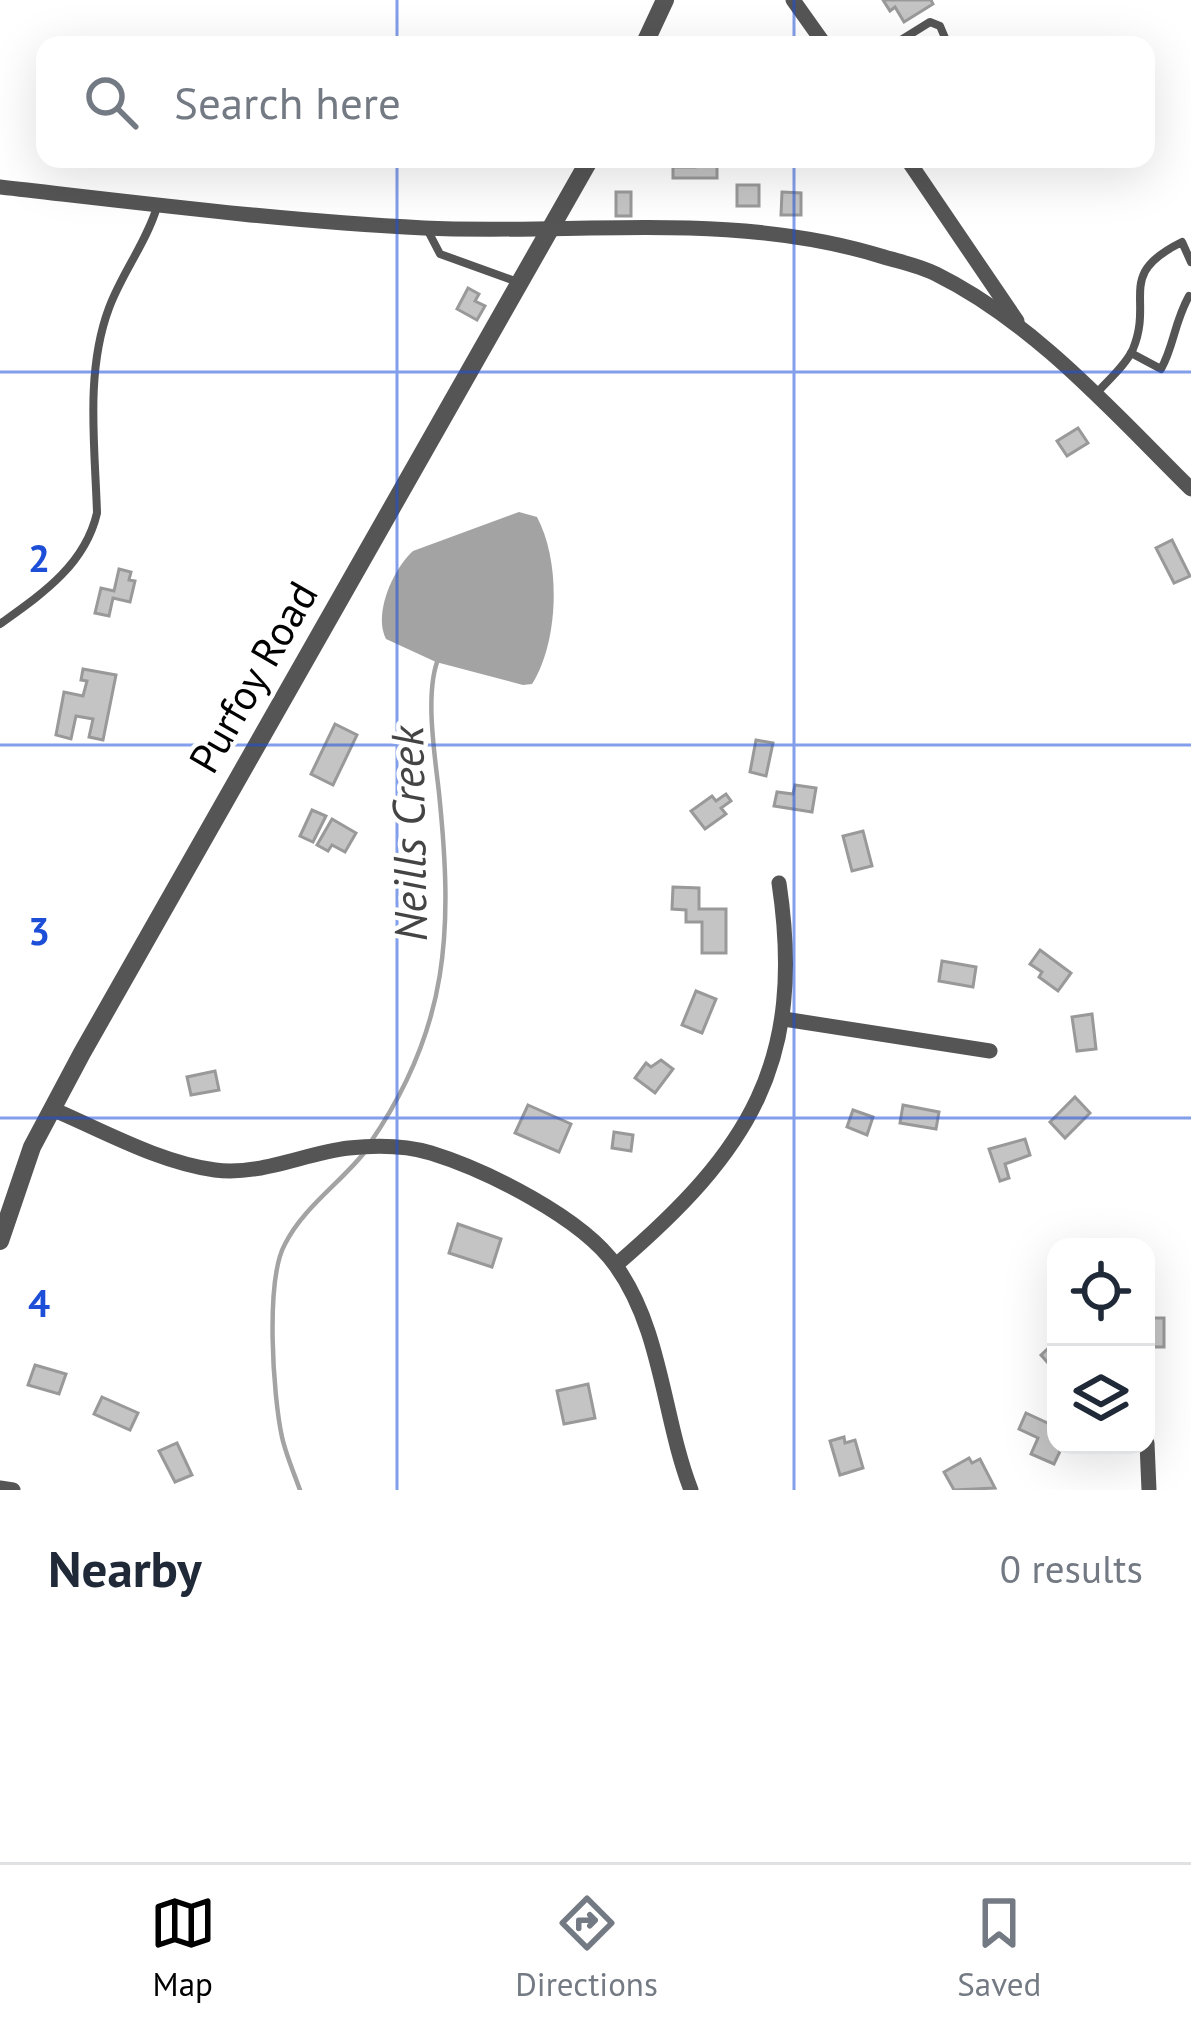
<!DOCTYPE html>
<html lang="en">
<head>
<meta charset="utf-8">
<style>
	:root { --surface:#fff; --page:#f2f2f3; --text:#1f2937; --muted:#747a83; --line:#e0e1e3; --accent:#000 }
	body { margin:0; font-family:"PT Sans",sans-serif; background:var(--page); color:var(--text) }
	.controls { position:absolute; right:36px; bottom:36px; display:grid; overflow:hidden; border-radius:24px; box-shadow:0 12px 48px #0002 }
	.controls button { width:108px; height:108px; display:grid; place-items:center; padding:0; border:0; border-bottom:3px solid var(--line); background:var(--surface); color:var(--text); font:60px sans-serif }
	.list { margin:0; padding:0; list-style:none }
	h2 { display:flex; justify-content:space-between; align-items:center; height:156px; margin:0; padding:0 48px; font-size:51px }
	h2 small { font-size:39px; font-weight:400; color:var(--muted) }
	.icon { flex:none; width:66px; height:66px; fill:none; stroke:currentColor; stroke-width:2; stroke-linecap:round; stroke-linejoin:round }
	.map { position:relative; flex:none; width:1191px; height:1490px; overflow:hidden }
	.search { position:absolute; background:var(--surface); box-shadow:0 12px 48px #0002; left:36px; right:36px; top:36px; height:132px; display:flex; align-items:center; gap:30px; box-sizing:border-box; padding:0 42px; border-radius:24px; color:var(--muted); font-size:45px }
	.sheet { height:372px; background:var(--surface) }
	nav { display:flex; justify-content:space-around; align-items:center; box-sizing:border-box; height:168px; border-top:3px solid var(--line); background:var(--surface); font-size:33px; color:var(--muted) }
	nav a { display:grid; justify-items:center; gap:6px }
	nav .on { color:var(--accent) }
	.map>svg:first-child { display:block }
	.water { fill:#a3a3a3 }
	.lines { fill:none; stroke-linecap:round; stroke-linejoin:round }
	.stream { stroke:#a3a3a3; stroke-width:4.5 }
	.building { fill:#c4c4c4; stroke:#999; stroke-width:3 }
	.service { stroke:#555; stroke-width:8 }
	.minor { stroke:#555; stroke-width:15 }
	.tertiary { stroke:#555; stroke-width:18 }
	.grid { fill:none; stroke:#1d4ed8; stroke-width:3; stroke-opacity:0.55 }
	.labels { text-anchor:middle; stroke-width:9; stroke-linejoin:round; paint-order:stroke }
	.street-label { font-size:42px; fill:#000; stroke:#fff }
	.water-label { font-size:45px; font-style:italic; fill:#444; stroke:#fff }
	.grid-label { font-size:39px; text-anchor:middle; font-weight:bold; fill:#1d4ed8; stroke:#fff; stroke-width:9; stroke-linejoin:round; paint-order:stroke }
</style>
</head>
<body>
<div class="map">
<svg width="1191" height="1490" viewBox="0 0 1191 1490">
	<rect width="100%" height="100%" fill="#fff"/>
	<path class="water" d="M519,512L537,517C561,562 559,641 532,684L523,685L436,662L386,639C373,614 393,569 413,551Z"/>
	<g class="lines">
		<g class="stream">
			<path d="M370,1143C450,1027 453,929 439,793C435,756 424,691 439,657"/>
			<path d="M300,1490C294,1473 286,1455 282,1437C273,1396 265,1280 285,1244C303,1208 339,1184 364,1153"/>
		</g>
	</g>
	<g class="building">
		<polygon points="883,0 931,0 933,4 904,22 895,7 890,11"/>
		<polygon points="695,159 717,159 717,178 673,178 673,167 695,167"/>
		<rect x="737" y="185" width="22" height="21"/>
		<rect x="616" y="192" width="15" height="24"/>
		<polygon points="782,192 801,193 801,215 781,215"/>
		<polygon points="468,288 479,294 475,301 485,306 477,320 457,309"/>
		<polygon points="1078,428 1088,443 1067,456 1057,441"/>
		<polygon points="1172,540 1190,576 1174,583 1156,548"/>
		<polygon points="119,569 131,572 129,580 135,581 130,602 113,598 109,616 95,613 101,588 114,591"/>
		<polygon points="83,669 116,675 103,740 89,737 93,719 76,716 71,739 56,735 64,692 83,696 87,681 81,680"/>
		<polygon points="335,724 357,735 333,785 311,774"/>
		<polygon points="756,740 773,743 766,776 750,772"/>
		<polygon points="795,785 816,788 812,812 774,806 777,792 793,794"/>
		<polygon points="726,794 731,801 721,808 726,814 705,829 691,811 712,796 716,801"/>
		<polygon points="312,810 326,816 313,842 300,836"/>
		<polygon points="332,819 356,833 345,852 332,845 328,851 317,845"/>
		<polygon points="863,831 872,866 852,871 843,836"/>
		<polygon points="673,887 699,888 699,909 726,909 726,953 702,953 702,922 686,922 686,910 672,909"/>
		<polygon points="1040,950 1071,973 1058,991 1039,977 1042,972 1030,964"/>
		<polygon points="942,961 976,967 973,987 939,981"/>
		<polygon points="696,991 716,999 702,1033 682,1025"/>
		<polygon points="1092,1014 1096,1049 1077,1051 1072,1017"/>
		<polygon points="661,1060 673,1069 655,1093 635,1078 646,1063 651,1067"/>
		<polygon points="215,1071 219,1090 191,1095 187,1077"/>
		<polygon points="1075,1097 1090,1113 1065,1138 1050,1122"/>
		<polygon points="528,1105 571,1124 559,1152 515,1133"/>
		<polygon points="903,1105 939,1112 936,1129 900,1123"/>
		<polygon points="853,1110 873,1117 867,1135 847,1127"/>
		<polygon points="614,1132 633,1135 631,1151 612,1148"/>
		<polygon points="1025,1139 1030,1155 1005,1164 1009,1178 1000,1181 989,1149"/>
		<polygon points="458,1224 501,1239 492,1267 449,1253"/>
		<rect x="1146" y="1318" width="18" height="29"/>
		<polygon points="1056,1341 1056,1372 1041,1355"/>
		<polygon points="35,1365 66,1374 59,1394 28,1385"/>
		<polygon points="588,1384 595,1418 564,1424 557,1391"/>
		<polygon points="102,1397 138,1413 130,1430 94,1414"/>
		<polygon points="1026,1413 1056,1427 1056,1445 1063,1445 1054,1464 1031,1454 1038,1438 1019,1429"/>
		<polygon points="844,1437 845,1443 855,1440 863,1468 840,1475 830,1441"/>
		<polygon points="177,1443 192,1475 175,1482 159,1451"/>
		<polygon points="969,1458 972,1463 980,1459 995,1488 954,1490 944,1472"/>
	</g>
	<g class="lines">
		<g class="service">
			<polyline points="893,45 930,22 940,26 948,45"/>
			<polyline points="427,229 440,254 518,282"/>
			<path d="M1131,353L1161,369C1174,346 1174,323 1189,296"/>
			<path d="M1096,394C1108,380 1126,365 1133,349C1154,298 1115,275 1182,242L1191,262"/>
			<path d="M0,624C42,594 85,565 97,513C95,446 85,372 109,308C122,273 146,243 157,207"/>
		</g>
		<g class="minor">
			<polyline points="793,0 825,45"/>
			<polyline points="907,159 1017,321"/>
			<path d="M0,187C141,203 282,221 424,228C577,235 735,210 884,257C901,262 920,266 936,274C1035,323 1113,412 1191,489"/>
			<polyline points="784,1019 990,1051"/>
			<path d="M52,1109C104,1131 158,1162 215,1170C260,1176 305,1153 349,1148C377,1145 404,1145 431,1153C486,1170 583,1218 616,1266C662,1330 663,1418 691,1490"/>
			<path d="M616,1265C749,1151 806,1063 779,883"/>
			<polyline points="1147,1443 1149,1490"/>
			<polyline points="0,1488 13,1490"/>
		</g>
		<g class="tertiary">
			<polyline points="644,45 665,0"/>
			<polyline points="0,1241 32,1147 82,1053 590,159"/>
		</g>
	</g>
	<path class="grid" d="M397,0V45M794,0V45M397,159V1490M794,159V1490M0,372H1191M0,745H1191M0,1118H1191"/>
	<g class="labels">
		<g class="street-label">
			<text transform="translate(253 677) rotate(-60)" y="15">Purfoy Road</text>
		</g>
		<g class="water-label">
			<text transform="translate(409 834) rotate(-91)" y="16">Neills Creek</text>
		</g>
	</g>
	<g class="grid-label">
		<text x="39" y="572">2</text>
		<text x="39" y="945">3</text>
		<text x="39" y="1317">4</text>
	</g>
</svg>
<div class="controls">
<button><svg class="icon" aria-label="locate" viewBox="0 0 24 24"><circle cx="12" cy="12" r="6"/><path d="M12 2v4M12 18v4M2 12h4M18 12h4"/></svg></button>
<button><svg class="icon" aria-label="layers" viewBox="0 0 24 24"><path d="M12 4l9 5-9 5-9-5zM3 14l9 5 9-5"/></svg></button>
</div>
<div class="search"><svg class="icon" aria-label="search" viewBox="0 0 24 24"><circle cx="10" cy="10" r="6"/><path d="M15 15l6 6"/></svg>Search here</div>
</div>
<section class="sheet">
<h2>Nearby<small>0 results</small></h2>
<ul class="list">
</ul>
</section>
<nav>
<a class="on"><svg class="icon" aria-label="map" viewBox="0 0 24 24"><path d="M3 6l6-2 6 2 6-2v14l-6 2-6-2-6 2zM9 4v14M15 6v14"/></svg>Map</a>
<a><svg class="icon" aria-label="directions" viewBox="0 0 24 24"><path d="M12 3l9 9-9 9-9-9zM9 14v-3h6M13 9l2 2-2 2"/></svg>Directions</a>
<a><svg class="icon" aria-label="saved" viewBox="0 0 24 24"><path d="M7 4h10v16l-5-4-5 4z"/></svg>Saved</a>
</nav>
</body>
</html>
